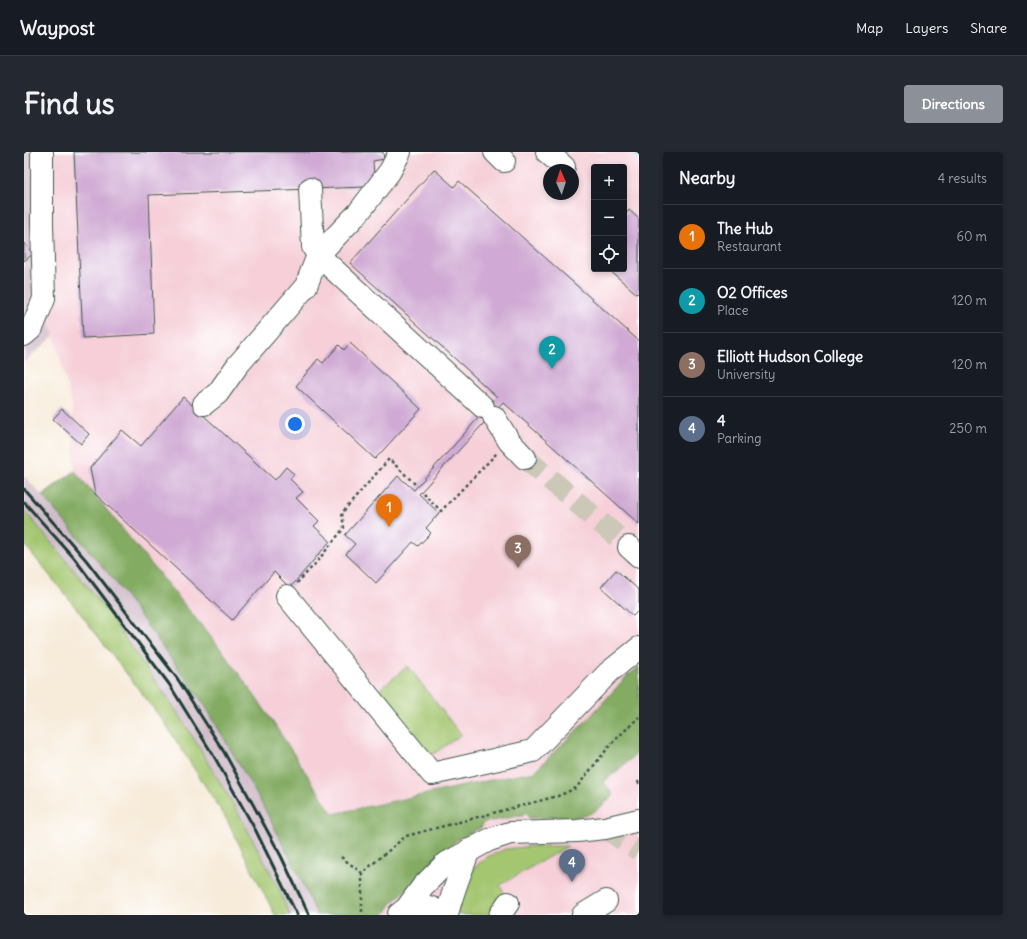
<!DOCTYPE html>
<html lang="en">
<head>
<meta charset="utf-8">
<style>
	:root { --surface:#171b24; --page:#242831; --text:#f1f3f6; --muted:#9ea1a6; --line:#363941; --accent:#8c9099 }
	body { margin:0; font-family:Delius,sans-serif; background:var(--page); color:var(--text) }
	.controls { position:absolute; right:12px; top:12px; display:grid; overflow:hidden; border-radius:4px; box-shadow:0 2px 6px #0003 }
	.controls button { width:36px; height:36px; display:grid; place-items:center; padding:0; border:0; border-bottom:1px solid var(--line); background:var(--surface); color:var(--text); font:20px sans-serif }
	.compass { position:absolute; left:519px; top:12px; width:36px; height:36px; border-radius:50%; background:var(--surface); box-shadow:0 2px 6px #0003; rotate:357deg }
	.you { position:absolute; left:271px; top:272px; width:14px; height:14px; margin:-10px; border:3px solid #fff; border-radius:50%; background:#1a73e8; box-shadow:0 0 0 6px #1a73e833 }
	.badge { display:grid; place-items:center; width:26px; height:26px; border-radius:50%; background:var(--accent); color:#fff; font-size:13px; font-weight:700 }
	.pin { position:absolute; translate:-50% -33px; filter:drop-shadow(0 1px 2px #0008) }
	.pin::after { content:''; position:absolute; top:21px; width:14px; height:12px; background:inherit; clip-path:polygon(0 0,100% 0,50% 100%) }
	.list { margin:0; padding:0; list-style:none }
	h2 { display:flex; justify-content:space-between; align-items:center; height:52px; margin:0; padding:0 16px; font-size:17px }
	h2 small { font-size:13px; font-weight:400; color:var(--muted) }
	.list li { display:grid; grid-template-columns:26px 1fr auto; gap:12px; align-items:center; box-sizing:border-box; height:64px; padding:0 16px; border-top:1px solid var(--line) }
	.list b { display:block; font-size:15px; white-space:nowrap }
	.list p { margin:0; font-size:13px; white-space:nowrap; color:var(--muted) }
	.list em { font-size:13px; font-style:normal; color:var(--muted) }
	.icon { flex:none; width:22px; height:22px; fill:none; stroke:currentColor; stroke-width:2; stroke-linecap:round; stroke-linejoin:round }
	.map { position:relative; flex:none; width:615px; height:763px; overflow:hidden; border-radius:4px }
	header { display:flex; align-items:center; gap:24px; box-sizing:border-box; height:56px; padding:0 20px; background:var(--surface); border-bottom:1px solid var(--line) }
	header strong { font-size:19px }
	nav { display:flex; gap:22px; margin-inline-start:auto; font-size:14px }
	.intro { display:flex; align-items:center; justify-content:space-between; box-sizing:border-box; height:96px; padding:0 24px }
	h1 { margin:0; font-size:28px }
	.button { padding:10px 18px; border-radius:4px; background:var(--accent); color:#fff; font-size:14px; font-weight:700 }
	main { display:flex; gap:24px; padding:0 24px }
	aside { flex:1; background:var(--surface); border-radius:4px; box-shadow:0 2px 6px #0003 }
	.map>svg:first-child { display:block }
	.built { fill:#f6cfd8; fill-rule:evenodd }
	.industrial { fill:#d1bdca }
	.green { fill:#a4c66f; stroke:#628252 }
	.forest { fill:#83ab62; stroke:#51744b }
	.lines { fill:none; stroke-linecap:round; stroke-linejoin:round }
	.stream { stroke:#5fb9dc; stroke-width:4.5 }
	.building { fill:#d0aad4 }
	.minor-tunnel { stroke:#ccc8b8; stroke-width:22; stroke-dasharray:22 11; stroke-linecap:butt }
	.minor-casing { stroke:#3f574d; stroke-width:24 }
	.path { stroke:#3f574d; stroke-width:2.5; stroke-dasharray:3 3; stroke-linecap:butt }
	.minor { stroke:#fff; stroke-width:22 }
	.rail { stroke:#1f3d34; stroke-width:3 }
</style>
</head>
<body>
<header>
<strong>Waypost</strong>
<nav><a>Map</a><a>Layers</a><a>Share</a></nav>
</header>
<div class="intro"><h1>Find us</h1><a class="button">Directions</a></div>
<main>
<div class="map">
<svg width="615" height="763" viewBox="0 0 615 763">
	<rect width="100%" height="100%" fill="#fff"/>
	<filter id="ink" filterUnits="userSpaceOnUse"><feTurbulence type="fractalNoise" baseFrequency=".025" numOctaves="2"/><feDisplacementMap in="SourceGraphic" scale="8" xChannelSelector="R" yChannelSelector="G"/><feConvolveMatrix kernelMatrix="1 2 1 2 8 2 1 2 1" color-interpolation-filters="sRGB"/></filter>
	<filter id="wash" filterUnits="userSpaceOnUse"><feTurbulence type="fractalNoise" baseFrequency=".012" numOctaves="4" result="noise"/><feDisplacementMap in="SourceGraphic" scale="16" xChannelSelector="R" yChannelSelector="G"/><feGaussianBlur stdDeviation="0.9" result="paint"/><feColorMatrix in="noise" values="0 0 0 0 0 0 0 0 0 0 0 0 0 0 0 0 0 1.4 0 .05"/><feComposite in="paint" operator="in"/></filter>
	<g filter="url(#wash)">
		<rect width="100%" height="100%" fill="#f7ebd9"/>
		<g class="built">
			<path d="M19,0H615V515L600,527L564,567L510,620L467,628L309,662L243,561L200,501L51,319L48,252L20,147ZM570,15H600V117H570ZM525,18H549V42H525Z"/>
			<polygon points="615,600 615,763 360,763 367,752 376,744 412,707 433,688 458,675 458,671 504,662 505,665 580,630"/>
		</g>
		<g class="industrial">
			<polygon points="0,0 19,0 20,147 30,184 0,210"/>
			<polygon points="0,324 18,343 90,428 180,552 238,652 273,719 293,763 266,763 251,729 215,662 158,567 72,445 0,358"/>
		</g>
		<g class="green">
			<polygon points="0,358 72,445 158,567 215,662 251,729 266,763 251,763 203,668 142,573 53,457 0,392"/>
			<polygon points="384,514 437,583 402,607 350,542"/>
			<polygon points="509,694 544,694 476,733 481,744 467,763 434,763 437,736 447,719 461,706 481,697"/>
		</g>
		<path class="forest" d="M51,319L200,501L243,561L309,662L467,628L510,620L564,567L600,527L615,515V600L580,630L589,643C579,653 571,662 556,665L505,666L504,662L458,671V675L433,688L412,707L376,744L367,752L360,763H293L273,719L238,652L180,552L90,428L18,343Z"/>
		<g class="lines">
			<polyline class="stream" points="610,0 615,4"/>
		</g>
		<g id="blocks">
			<g class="building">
				<polygon points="50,0 359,0 360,7 349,9 350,24 341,35 125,43 130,182 59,186"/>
				<polygon points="410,17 430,35 435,29 615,189 615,372 479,250 395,342 415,361 402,376 407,381 394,394 389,390 352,431 322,402 331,392 321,383 374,324 390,338 473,245 326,111"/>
				<polygon points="605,58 615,67 615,140 613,142 584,117 600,117 600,64"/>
				<polygon points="0,91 9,102 0,109"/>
				<polygon points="326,191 397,257 351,307 272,234 294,207 299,211 315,193 320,198"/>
				<polygon points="159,245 251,328 262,315 270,322 266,327 279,340 272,346 295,369 290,374 306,389 266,436 250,420 208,468 71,342 66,316 98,278 117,294"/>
				<polygon points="38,257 65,282 57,292 29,267"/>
				<polygon points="592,418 615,438 615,458 609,464 577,435"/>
			</g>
		</g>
	</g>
	<g filter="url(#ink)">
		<use href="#blocks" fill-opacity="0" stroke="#3f574d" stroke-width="1"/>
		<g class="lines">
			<g class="minor-tunnel">
				<polyline points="501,306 605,395"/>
				<polyline points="581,676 615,698"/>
			</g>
			<g class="minor-casing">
				<g id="minor">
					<polyline points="471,0 480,9"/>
					<polyline points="523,0 540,15"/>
					<polyline points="286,37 289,95 294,103 459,255"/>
					<polyline points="0,183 8,176 20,147 18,71 18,0"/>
					<polyline points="180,252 194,241 213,214 282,134 294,103 335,60 366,19 376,0"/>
					<polyline points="470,265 485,289 501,306"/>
					<polyline points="605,395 615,404"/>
					<polyline points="263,444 408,622 509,599 585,520 615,496"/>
					<polyline points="382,757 399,734 421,712 465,688 486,681 553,679 581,676 615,668"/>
					<path d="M375,762C389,750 405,751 418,763"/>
					<path d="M423,763C428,740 437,720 445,698"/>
					<polyline points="476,763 484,751"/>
					<polyline points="559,763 582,749"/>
				</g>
			</g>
			<g class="path">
				<polyline points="399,341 417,359 473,301"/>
				<polyline points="273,431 291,412 320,376 318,361 365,307 391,332"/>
				<polyline points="614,629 615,633"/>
				<polyline points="317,705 338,721 382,684 534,644 552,636 587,592 615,565"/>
				<polyline points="338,721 338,763"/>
			</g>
			<use href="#minor" class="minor"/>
			<g class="rail">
				<polyline points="0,337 62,408 153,526 200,600 225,645 257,704 285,763"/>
				<polyline points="0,350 50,406 145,532 191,606 232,679 273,763"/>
			</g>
		</g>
	</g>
</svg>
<div class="controls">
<button>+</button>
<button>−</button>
<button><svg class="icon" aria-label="locate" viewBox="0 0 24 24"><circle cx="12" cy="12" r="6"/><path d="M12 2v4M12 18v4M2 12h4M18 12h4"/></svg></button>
</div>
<svg class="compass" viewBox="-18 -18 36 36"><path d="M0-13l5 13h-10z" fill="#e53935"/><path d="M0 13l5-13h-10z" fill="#9ea1a6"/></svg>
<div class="you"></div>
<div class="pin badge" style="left:365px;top:375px;background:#e8710a">1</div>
<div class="pin badge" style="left:528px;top:217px;background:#0f9aa8">2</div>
<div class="pin badge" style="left:494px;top:416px;background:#8d6e63">3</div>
<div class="pin badge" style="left:548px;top:730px;background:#5c6f8a">4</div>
</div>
<aside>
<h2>Nearby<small>4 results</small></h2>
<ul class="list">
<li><span class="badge" style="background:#e8710a">1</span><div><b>The Hub</b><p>Restaurant</p></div><em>60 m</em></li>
<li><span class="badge" style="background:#0f9aa8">2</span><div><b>O2 Offices</b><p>Place</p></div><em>120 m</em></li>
<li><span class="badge" style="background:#8d6e63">3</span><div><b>Elliott Hudson College</b><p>University</p></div><em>120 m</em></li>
<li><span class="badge" style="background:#5c6f8a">4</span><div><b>4</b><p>Parking</p></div><em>250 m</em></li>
</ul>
</aside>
</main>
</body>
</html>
